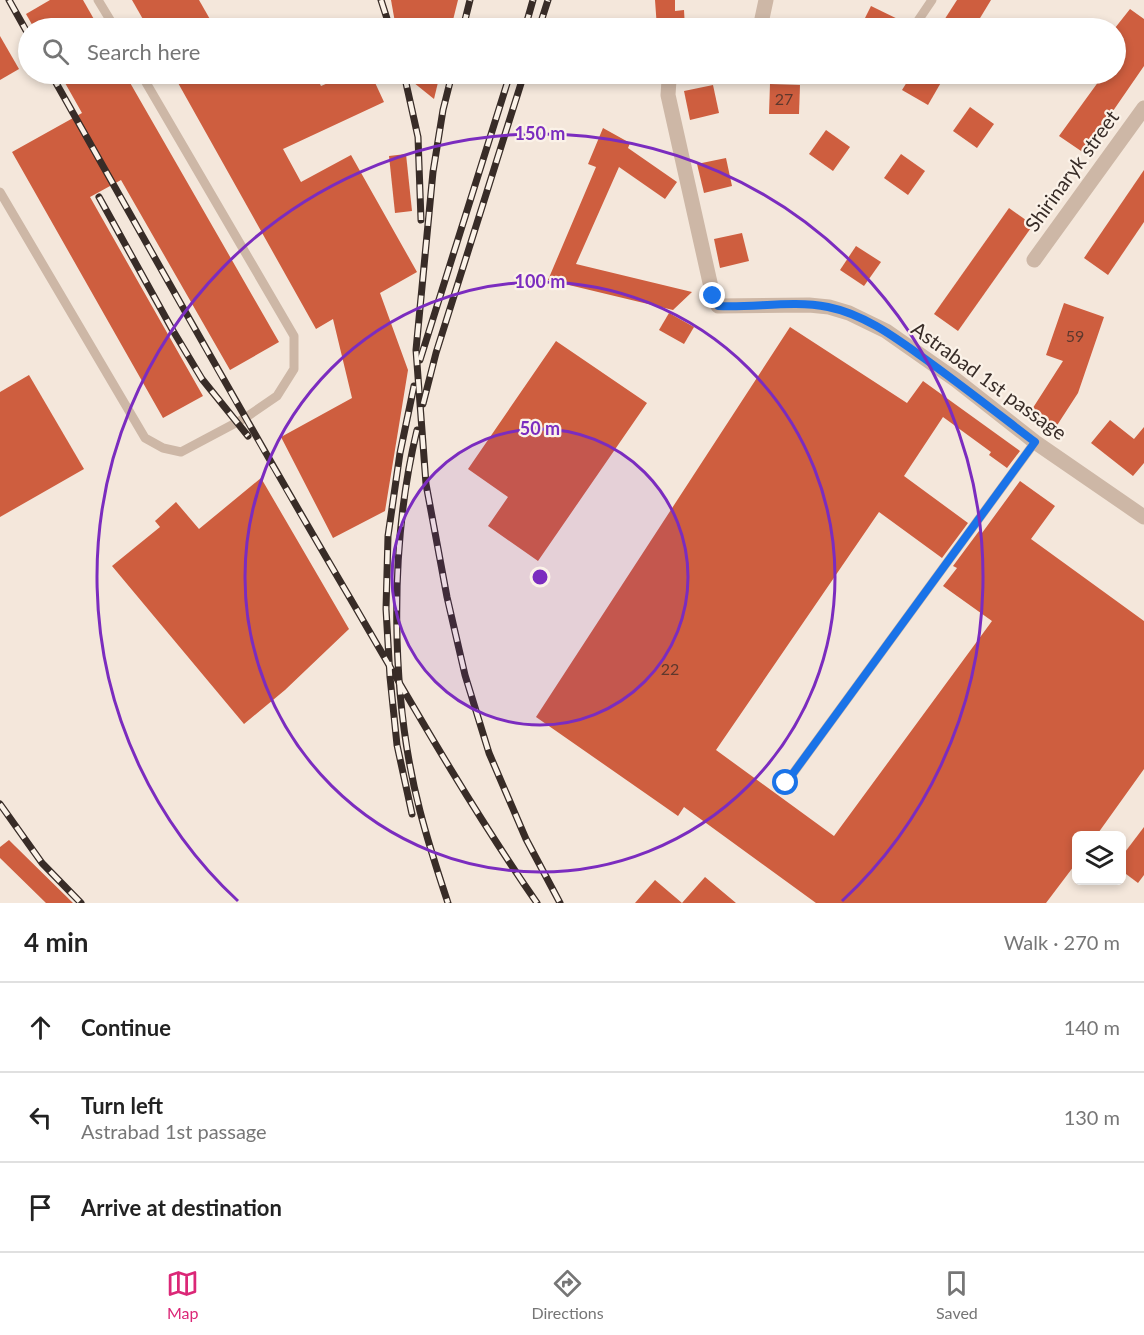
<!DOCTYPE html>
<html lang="en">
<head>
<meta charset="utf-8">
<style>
	:root { --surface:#fff; --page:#f6f6f6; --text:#222; --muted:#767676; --line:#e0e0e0; --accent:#db2777 }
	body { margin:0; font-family:Lato,sans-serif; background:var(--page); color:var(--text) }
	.controls { position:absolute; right:18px; bottom:18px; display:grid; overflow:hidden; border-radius:9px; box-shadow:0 3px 9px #0003 }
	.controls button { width:54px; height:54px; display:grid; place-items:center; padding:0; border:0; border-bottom:2px solid var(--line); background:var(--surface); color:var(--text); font:30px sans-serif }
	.stop { position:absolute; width:18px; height:18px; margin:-14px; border:4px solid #1a73e8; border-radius:50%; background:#fff }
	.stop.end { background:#1a73e8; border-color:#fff; box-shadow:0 2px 6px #0008 }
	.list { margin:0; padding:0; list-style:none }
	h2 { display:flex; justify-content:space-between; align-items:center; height:78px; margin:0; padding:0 24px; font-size:26px }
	h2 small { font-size:20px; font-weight:400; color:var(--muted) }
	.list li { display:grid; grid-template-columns:39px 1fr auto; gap:18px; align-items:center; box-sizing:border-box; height:90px; padding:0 24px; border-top:2px solid var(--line) }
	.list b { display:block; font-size:22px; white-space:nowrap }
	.list p { margin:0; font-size:20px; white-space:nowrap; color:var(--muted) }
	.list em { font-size:20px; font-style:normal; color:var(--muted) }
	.icon { flex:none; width:33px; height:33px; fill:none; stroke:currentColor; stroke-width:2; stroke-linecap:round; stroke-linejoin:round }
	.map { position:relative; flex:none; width:1144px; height:903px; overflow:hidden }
	.search { position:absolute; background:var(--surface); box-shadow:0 3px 9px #0003; left:18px; right:18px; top:18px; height:66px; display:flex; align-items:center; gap:15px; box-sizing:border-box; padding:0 21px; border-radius:33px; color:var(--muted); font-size:22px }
	.sheet { height:348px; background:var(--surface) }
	nav { display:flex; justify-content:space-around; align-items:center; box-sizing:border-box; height:84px; border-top:2px solid var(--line); background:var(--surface); font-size:16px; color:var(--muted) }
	nav a { display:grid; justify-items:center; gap:3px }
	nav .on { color:var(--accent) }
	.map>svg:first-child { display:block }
	.building { fill:#ce5e3f }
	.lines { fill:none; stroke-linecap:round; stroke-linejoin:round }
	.service { stroke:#cdb7a6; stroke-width:9 }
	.minor { stroke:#cdb7a6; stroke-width:15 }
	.rail-casing { stroke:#382c27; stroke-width:7 }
	.rail { stroke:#fbf2e8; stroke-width:4.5; stroke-dasharray:14; stroke-linecap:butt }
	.route { stroke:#1a73e8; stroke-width:8 }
	.ring { fill:none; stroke:#7b2cbf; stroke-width:3 }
	.labels { text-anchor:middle; stroke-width:4.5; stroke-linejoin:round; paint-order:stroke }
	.number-label { font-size:16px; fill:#5e382d }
	.street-label { font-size:20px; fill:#382c27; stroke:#fbf2e8 }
	.centre { fill:#7b2cbf; stroke:#fbf2e8; stroke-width:3 }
	.ring-label { font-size:18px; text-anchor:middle; font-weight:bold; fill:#7b2cbf; stroke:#fbf2e8; stroke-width:4.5; stroke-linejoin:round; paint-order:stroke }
</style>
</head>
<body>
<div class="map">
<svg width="1144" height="903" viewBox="0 0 1144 903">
	<rect width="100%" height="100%" fill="#f4e7db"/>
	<g class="building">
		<polygon points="50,0 83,0 99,28 34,28 26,14"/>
		<polygon points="132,0 199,0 215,28 148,28"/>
		<polygon points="391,0 458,0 451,28 396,28"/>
		<polygon points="655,0 675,0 675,11 684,10 685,28 657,28"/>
		<polygon points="957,0 991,0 974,28 939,28"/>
		<polygon points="871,6 908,24 906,28 860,28"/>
		<polygon points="1130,9 1144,19 1144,66 1084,153 1059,136 1104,74 1116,74 1115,28"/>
		<polygon points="0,36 19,69 0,80"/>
		<polygon points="60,74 125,74 279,342 230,370 121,180 90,197 203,396 163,418 12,152 82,113"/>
		<polygon points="173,74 315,74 321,86 349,74 371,74 384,102 283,149 301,182 351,155 417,272 380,293 408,370 385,511 333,538 281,437 352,398 333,319 316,329"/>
		<polygon points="403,74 440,74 434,99"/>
		<polygon points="912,74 933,74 943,79 928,105 902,90"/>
		<polygon points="770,84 800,85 799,114 769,114"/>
		<polygon points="713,85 719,113 690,120 684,91"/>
		<polygon points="970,107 994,124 977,148 953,131"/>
		<polygon points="603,128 630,143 628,148 677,182 665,199 619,167 576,264 692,292 673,310 548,280 596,167 588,164"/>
		<polygon points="826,130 850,147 833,171 809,154"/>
		<polygon points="406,154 412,211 395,213 389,156"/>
		<polygon points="901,154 925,171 908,195 884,178"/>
		<polygon points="726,158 732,186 704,193 697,164"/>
		<polygon points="1144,170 1144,222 1108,275 1084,258"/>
		<polygon points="1009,208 1033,225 958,331 934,314"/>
		<polygon points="742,233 749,261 720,268 714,239"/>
		<polygon points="856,246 881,262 864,286 840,270"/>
		<polygon points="1064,303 1104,317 1078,393 1054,430 1029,414 1063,361 1046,355"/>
		<polygon points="669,313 694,327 684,344 659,330"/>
		<polygon points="790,327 907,403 923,381 1020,451 1007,468 989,455 991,452 943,417 904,476 968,523 942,558 879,512 716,750 834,836 992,621 943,586 957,568 953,566 979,531 982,533 1020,481 1055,506 1031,539 1144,621 1144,769 1096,836 1077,836 1077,862 1046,903 816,903 684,807 678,816 536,717"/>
		<polygon points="556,341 647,403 538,561 488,526 508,497 468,469"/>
		<polygon points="29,375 84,469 0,517 0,392"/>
		<polygon points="1110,420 1134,439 1144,427 1144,463 1133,476 1091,443"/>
		<polygon points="261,478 349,629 285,690 244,724 112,566 160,527 155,521 176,502 199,529"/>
		<polygon points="1144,827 1144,875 1138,883 1122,871 1122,856"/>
		<polygon points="9,840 15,846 73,903 46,903 0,858 0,847"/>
		<polygon points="705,877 736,903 635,903 655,880 682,903"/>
	</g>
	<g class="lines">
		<g class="service">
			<polyline points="98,0 115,28"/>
			<polyline points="913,28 932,0"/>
			<polyline points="882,76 884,74"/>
			<polyline points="0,192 145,438 163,448 181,452 245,418 277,396 294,369 294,336 141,74"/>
			<polyline points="786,783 1035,442"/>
		</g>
		<g class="minor">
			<polyline points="760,28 766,0"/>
			<polyline points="686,74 678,74 669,80 668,95 713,296 718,306 809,305 829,307 849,313 886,331 956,380 1035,442 1144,517"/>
			<polyline points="1034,260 1144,108"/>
		</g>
		<g class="rail-casing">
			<g id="rail">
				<polyline points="9,0 28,34"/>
				<polyline points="381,0 390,28"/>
				<polyline points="463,28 470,0"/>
				<polyline points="525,28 533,0"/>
				<polyline points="539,28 548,0"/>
				<path d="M51,74C150,249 248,425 350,598C410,701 469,805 537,903"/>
				<polyline points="404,74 418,137 421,220"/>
				<polyline points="452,74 443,110 433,172 416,350 426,484 447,597 465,675 489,753 526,839 560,903"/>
				<polyline points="99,197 172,329 202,379 248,436"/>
				<polyline points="420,360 510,74"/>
				<polyline points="423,404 436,353 524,74"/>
				<path d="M417,430C389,546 390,696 420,811C428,842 438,873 448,903"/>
				<polyline points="0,804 42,863 81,903"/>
				<polyline points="412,814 397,745 390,677 386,609 388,536 400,453 414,386"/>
			</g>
		</g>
		<use href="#rail" class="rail"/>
	</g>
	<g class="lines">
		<path class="route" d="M713,296L718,306C754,308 793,300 828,307C863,314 893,336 921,356C960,384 997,413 1035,442L786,783"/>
	</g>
	<circle cx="540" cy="577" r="148" fill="#7b2cbf" fill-opacity=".12"/>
	<g class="ring">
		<circle cx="540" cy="577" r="148"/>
		<circle cx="540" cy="577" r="295"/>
		<path d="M238 901A443 443 0 1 1 842 901"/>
	</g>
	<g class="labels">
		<g class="number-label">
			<text x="784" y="105">27</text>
			<text x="1075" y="342">59</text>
			<text x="670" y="675">22</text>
		</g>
		<g class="street-label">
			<text transform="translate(1072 171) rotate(-54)" y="7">Shirinaryk street</text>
			<text transform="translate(989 381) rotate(36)" y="7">Astrabad 1st passage</text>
		</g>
	</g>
	<circle cx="540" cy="577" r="9" class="centre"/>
	<g class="ring-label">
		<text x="540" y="140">150 m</text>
		<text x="540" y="288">100 m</text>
		<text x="540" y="435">50 m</text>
	</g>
</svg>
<div class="controls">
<button><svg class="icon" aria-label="layers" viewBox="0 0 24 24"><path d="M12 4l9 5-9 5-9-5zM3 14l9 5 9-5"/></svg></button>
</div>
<div class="stop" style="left:786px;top:783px"></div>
<div class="stop end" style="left:713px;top:296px"></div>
<div class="search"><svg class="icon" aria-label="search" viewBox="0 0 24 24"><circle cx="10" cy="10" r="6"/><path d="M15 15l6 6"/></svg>Search here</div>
</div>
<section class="sheet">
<h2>4 min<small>Walk · 270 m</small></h2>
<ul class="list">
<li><svg class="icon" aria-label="ahead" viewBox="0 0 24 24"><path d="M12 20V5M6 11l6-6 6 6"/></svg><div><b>Continue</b></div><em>140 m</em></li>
<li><svg class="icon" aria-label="left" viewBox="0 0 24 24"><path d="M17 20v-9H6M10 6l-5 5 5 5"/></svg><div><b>Turn left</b><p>Astrabad 1st passage</p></div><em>130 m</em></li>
<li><svg class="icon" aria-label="arrive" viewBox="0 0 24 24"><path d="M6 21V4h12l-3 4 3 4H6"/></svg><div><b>Arrive at destination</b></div></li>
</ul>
</section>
<nav>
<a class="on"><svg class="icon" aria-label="map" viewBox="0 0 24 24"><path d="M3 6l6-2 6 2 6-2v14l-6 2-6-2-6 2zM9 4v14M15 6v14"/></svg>Map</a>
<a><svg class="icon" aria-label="directions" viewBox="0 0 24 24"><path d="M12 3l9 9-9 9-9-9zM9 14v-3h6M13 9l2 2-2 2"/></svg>Directions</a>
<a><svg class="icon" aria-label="saved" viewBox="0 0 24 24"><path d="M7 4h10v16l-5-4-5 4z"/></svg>Saved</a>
</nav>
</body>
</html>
